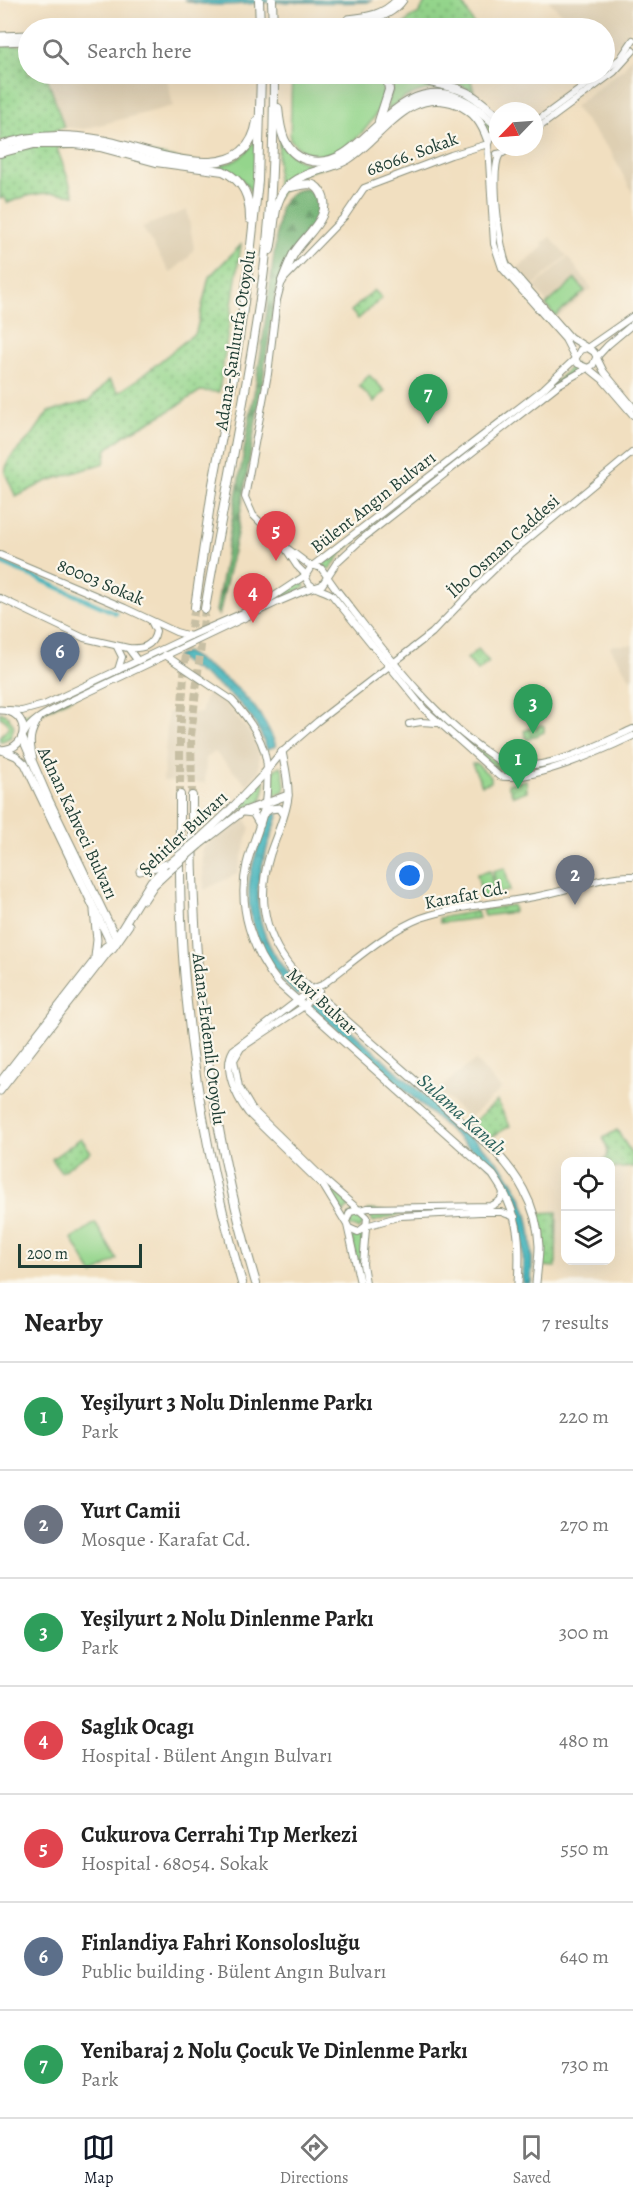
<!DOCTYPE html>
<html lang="en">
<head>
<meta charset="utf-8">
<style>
	:root { --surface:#fff; --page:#f6f6f6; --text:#222; --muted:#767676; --line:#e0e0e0; --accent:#111827 }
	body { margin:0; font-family:Alegreya,serif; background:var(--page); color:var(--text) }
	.controls { position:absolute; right:18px; bottom:18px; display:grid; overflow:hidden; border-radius:12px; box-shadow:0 6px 24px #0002 }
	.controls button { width:54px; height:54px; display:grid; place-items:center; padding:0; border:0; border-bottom:2px solid var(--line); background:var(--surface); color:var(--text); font:30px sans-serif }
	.compass { position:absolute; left:489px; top:102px; width:54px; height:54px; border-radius:50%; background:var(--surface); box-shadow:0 6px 24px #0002; rotate:245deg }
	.scale { position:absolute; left:18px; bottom:15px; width:124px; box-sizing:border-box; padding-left:6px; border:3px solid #1f3d34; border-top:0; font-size:16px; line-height:21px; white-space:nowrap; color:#1f3d34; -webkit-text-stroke:4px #fbf7ec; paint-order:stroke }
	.you { position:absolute; left:410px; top:876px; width:21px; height:21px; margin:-15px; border:4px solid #fff; border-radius:50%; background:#1a73e8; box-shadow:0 0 0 9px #1a73e833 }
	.badge { display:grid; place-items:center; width:39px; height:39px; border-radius:50%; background:var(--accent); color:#fff; font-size:20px; font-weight:700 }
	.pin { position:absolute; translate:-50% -50px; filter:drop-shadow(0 2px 3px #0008) }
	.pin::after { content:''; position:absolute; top:32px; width:21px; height:18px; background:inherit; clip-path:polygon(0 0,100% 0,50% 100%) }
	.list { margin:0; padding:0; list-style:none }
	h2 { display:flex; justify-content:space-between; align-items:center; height:78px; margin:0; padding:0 24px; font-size:26px }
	h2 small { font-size:20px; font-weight:400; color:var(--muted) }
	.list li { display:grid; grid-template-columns:39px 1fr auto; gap:18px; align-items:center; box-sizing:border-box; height:108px; padding:0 24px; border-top:2px solid var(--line) }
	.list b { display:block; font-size:22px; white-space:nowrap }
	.list p { margin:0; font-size:20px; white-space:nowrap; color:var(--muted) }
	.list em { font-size:20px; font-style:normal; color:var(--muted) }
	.icon { flex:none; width:33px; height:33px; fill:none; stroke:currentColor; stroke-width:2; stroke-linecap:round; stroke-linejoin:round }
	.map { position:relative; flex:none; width:633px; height:1283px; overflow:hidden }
	.search { position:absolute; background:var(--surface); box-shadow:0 6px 24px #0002; left:18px; right:18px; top:18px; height:66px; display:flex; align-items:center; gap:15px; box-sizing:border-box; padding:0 21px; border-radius:33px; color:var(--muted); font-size:22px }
	.sheet { height:834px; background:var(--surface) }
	nav { display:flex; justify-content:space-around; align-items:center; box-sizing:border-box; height:84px; border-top:2px solid var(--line); background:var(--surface); font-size:16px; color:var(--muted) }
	nav a { display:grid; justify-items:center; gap:3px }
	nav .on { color:var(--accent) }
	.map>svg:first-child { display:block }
	.built { fill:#decfb2 }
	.grass { fill:#94d58c; stroke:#5a8960; stroke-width:1.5 }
	.forest { fill:url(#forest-firs); stroke:#4b7a56; stroke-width:1.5 }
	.park { fill:url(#park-dots); stroke:#5a8960; stroke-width:1.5 }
	.water { fill:url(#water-ripples); stroke:#327878; stroke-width:1.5 }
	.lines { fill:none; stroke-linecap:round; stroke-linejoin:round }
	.canal { stroke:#44b4bb; stroke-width:4.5 }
	.primary-tunnel { stroke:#c7bfa4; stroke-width:7; stroke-dasharray:7 3.5; stroke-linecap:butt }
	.highway-tunnel { stroke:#c7bfa4; stroke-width:8; stroke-dasharray:8 4; stroke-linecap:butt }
	.secondary-casing { stroke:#888e7a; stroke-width:8 }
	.primary-casing { stroke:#888e7a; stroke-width:9 }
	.highway-casing { stroke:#888e7a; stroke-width:10 }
	.secondary { stroke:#fff; stroke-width:6 }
	.primary { stroke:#fff; stroke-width:7 }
	.highway { stroke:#fff; stroke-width:8 }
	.primary-bridge-casing { stroke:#888e7a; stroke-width:9; stroke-linecap:butt }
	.highway-bridge-casing { stroke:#888e7a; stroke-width:10; stroke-linecap:butt }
	.primary-bridge { stroke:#fff; stroke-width:7 }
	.highway-bridge { stroke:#fff; stroke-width:8 }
	.labels { text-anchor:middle; stroke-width:4.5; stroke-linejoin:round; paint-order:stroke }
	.street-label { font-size:18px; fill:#1f3d34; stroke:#fbf7ec }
	.water-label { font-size:20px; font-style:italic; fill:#2a615c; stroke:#fbf7ec }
</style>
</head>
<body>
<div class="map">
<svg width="633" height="1283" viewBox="0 0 633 1283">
	<defs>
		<pattern id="forest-firs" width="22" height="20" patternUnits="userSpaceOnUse" patternTransform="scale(1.5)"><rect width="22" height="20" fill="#77b678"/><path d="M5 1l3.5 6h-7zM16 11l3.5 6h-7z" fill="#619563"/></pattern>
		<pattern id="park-dots" width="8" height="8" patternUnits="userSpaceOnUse" patternTransform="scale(1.5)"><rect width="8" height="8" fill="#94d58c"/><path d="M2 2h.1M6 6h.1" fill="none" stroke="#78ae73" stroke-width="1.8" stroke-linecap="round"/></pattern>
		<pattern id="water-ripples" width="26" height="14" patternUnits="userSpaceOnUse" patternTransform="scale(1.5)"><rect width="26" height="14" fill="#44b4bb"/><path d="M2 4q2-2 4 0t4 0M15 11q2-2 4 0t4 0" fill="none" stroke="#389499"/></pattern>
	</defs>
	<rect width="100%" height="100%" fill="#fbf7ec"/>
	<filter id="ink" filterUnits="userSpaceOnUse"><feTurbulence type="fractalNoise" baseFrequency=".0167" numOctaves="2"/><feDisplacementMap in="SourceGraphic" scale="12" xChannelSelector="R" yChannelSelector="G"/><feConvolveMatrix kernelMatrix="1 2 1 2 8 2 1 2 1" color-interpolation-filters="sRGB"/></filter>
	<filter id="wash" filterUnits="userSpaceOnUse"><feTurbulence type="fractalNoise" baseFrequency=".008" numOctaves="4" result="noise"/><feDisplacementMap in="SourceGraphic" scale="24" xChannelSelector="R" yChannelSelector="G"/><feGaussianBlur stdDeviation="1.35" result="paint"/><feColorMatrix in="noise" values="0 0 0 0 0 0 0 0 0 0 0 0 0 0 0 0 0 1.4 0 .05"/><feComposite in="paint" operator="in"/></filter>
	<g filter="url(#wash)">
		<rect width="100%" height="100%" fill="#f1dfc0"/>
		<g class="built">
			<polygon points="548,0 633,0 633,25 624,40 606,55 604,28 576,28"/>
			<polygon points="633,54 633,194 611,152 574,107 624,68"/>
			<polygon points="46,74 166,74 173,106 84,129 64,127"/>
			<polygon points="187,210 194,248 189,257 170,273 142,227"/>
			<polygon points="550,237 567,256 533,286 518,268 544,246 542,243"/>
			<polygon points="568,257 592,289 558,317 534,287"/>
			<polygon points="613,645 633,645 633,679 631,680 610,647"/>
			<polygon points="208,689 223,700 253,737 259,756 259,771 247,785 215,752 206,758 205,783 163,781 168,712 201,713"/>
			<polygon points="245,817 250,828 237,874 204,890 202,849 234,822"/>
			<polygon points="475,1060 501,1089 469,1119 438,1090"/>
		</g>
		<g class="grass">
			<path d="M292,74H382C384,81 385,89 383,97C374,133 321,180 290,139Z"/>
			<path d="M390,74H404L467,94L498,118V120C459,87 429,75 386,111L392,90Z"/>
			<path d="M427,96C457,94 479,109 497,132L491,135C486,121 477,113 464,105C415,76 383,133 348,156C319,176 300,162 276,200L279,140C322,201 365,132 401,107C409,101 418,99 427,96Z"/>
			<path d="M48,139C102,141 154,154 207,165C232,166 242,160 256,139L253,197L247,185L236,174L219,168L177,164L102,146L0,150Z"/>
			<polygon points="575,279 585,291 555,316 546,305"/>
			<polygon points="574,363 578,369 555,384 364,533 342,553 329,570 322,564 523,409 561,377"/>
			<polygon points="369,375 385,391 374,402 359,386"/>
			<polygon points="302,579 305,587 90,689 37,715 26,723 23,715 49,707 162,652 239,618 271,602"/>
			<polygon points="430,707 469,743 503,767 499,770 467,745 429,708"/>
			<polygon points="0,712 8,716 14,726 11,737 0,742 0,737 9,726 5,720 0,717"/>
			<polygon points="472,764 477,764 491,777 491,782 482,785"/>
			<path d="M280,766L282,768L285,785L284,791L274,796C268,787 269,771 280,766Z"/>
			<polygon points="263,780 265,785 261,802 239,810 170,867 217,827"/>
			<polygon points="505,868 510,891 497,893 493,871"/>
			<polygon points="490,871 495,894 482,897 477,874"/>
			<polygon points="277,1137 351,1206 346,1209 344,1213 324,1185"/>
			<path d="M500,1205L503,1207L501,1210C459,1208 413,1208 373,1222L368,1210L393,1212L490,1208Z"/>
			<polygon points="352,1213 360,1213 365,1219 364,1224 358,1229 350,1226 348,1218"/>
			<polygon points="95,1223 117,1259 93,1275 72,1239"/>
			<polygon points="364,1234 360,1265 362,1283 351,1235 357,1236"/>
		</g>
		<path class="forest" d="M307,189L317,196L321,209L319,216L296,245L275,294L264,373L237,533L219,616L216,611L261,354L280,209C285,197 294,189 307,189Z"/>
		<g class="park">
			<polygon points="427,0 461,0 476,28 401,28 411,17 418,14"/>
			<path d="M28,45V74H46L64,127C47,135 19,138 0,142V46Z"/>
			<polygon points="418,74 472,74 471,81 474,92 457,83 425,77"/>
			<path d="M55,143L74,195C51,191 29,193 8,203L4,197L0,199V154Z"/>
			<polygon points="241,245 219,392 200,391 171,410 125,435 107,449 104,463 45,482 16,497 5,473 7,464 10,458 33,434 48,412 89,401 109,380 119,392 137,380 196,332 209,277"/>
			<polygon points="374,290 382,298 358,319 351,311"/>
			<polygon points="478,649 489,662 478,671 467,659"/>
			<polygon points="540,725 544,726 544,732 527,740 524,731"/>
			<polygon points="526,780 527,791 513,796 508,784"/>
			<polygon points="513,905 514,912 484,916 482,910"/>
			<polygon points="477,911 479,918 440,923 439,918"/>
			<polygon points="497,1101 510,1126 486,1140 470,1125"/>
			<path d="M617,1130L633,1156V1167L611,1169L610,1162L601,1161L607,1158C609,1150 606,1145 603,1138Z"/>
			<polygon points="81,1138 91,1152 61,1172 52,1159"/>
			<polygon points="557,1212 556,1267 541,1266 543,1239 538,1213"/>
		</g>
		<g class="water">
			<path d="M184,0H371L368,2C339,3 310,2 280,2C250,2 213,10 184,0Z"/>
			<path d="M186,652C228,679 258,698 276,746L267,749C251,701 215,683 176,657Z"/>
			<path d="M279,813C273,833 264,853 260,875C251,919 271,961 305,990L297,996C266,965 243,924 250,878C253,857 262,836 269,815Z"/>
			<path d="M317,1000L488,1152C529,1192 535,1228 531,1283H522C525,1240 523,1213 500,1175L309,1005Z"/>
		</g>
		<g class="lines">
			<polyline class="canal" points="0,562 116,613"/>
		</g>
	</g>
	<g filter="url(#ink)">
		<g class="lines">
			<polyline class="primary-tunnel" points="255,25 283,23"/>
			<g class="highway-tunnel">
				<polyline points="180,795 180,734 185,661 195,607"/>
				<polyline points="192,796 191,736 205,609"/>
			</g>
			<g class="secondary-casing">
				<g id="secondary">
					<polyline points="604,71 620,59 633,40"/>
					<polyline points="534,123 601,74"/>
					<polyline points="534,131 614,72 633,51"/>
					<polyline points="498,134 491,136 488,144 494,244 502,268 565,339 578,364 588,368 603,380 633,415"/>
					<polyline points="497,154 503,153 511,147"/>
					<path d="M500,154C490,169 499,248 507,265L570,337L594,352L604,372L633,407"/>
					<polyline points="284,546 253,515 245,497 268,374 277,300 282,281 345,216 364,188 451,155 488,144"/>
					<polyline points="0,555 125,608 176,632 190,636"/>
					<path d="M306,575L297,566L284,546L308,564L321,568L336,589C382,647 426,711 488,753C494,757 500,763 507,765C546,772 598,745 633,729"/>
					<path d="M306,575C306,589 322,588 332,595L424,709L499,776C529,783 604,750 633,736"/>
					<polyline points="0,598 84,638 128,648 137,660"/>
					<polyline points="117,647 122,657 118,670"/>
					<path d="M128,648C142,649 153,647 156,631L151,621"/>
					<path d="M165,655L232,700C249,719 267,743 267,770"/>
					<polyline points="9,710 22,711 44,705 190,636 259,606 306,575 311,567 542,390 576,358 580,350 587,348 633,316"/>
					<polyline points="409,724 421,722 437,723"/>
					<path d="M24,734C32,718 50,712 66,703L278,602L306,590L322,585L337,562L362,539L558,385L593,365L596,358L608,345L633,324"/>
					<polyline points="282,752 318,721 432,633 482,581 510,554 633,452"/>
					<path d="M33,757C29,741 30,733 39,719"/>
					<polyline points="319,991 300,1009 241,1048 234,1060 239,1087 252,1109 327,1182 367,1217 363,1264 366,1283"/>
					<path d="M503,1190C503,1200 499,1202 491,1206L368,1208L350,1212L346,1222L349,1228L358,1232L366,1226L401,1216L480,1212H501L515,1217"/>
					<path d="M360,1283L347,1225L324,1187L248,1113C236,1097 222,1068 233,1050L314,988L322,985C352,963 387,931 421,918C462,904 506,904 548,894C577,888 603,875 633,876"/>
				</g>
			</g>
			<g class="primary-casing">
				<g id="primary">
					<path d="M348,19C368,17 383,15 397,0"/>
					<polyline points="177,28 255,25"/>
					<path d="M283,28C317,25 382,31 403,0"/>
					<polyline points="0,36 28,35"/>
					<polyline points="0,42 28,41"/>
					<path d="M0,710C30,710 31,748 2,750"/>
					<polyline points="22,737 49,800 117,940"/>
					<polyline points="2,750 16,756 25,764 112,946"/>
					<path d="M282,752C285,767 289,782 288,797C286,816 276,836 270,854C254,906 268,947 305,984L487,1144C516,1170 538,1206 539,1246C539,1258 537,1271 536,1283"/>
					<path d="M267,770C267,780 267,789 266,798C264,821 252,842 247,864C237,907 252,951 279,984L493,1175C519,1212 521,1239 518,1283"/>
					<polyline points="244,812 253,813 260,825"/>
					<polyline points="262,815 270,809 279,808 283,814"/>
					<polyline points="198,840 228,812 262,776 282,752"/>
					<polyline points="199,845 242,812 288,795"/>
					<polyline points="140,871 167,864"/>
					<polyline points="144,900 154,885 169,871"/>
					<polyline points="94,911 97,940 95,957"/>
					<polyline points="0,1082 105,947 111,943 119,933 151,881 170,863"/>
					<polyline points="0,1091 108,952 113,948 129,925"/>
				</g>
			</g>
			<g class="highway-casing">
				<g id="highway">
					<polyline points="326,25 345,28"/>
					<path d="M407,74C423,83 441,83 458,89C474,94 485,106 498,116"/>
					<path d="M278,108C280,129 283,153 307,160C355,174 381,99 431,94C458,91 479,109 498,127"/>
					<polyline points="379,121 389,90 387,74"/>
					<path d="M0,146C32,134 68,134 101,140C146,148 246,195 257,121"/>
					<path d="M0,153L34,144H75L100,147L156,162L223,171C244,181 250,197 250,219"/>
					<path d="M270,250C275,230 272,204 286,188C301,171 330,170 348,159C383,137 408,85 457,104C474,111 482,123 488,140"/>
					<path d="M282,281C285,273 289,263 293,255C304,235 336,216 320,191C313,180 302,185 291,187"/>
					<polyline points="195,607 213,484 234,373 248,273 258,181 261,74"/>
					<path d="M205,609C224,499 248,389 263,278C272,210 274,142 274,74"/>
					<path d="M180,795C180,853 179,911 184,969C192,1075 212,1181 242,1283"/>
					<path d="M192,796C191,963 208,1123 256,1283"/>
				</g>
			</g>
			<use href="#secondary" class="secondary"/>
			<use href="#primary" class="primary"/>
			<use href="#highway" class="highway"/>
			<g class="primary-bridge-casing">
				<g id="primary-bridge">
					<polyline points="170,863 198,840"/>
					<polyline points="169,871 199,845"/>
				</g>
			</g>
			<g class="highway-bridge-casing">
				<g id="highway-bridge">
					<polyline points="259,0 260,28"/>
					<polyline points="272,0 273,28"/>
				</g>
			</g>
			<use href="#primary-bridge" class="primary-bridge"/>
			<use href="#highway-bridge" class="highway-bridge"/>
		</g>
	</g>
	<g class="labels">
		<g class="street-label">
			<text transform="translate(412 154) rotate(-20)" y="6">68066. Sokak</text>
			<text transform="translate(235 340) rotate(-81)" y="6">Adana-Şanlıurfa Otoyolu</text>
			<text transform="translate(373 502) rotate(-38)" y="6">Bülent Angın Bulvarı</text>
			<text transform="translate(503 546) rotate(-42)" y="6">İbo Osman Caddesi</text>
			<text transform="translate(101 582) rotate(23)" y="6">80003 Sokak</text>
			<text transform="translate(78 823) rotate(65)" y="6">Adnan Kahveci Bulvarı</text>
			<text transform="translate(183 833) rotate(-43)" y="6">Şehitler Bulvarı</text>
			<text transform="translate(466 895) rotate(-11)" y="6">Karafat Cd.</text>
			<text transform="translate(322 1001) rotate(43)" y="6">Mavi Bulvar</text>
			<text transform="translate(209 1039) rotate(83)" y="6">Adana-Erdemli Otoyolu</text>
		</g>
		<g class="water-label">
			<text transform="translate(462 1114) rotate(42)" y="7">Sulama Kanalı</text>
		</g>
	</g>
</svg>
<div class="controls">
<button><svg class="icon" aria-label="locate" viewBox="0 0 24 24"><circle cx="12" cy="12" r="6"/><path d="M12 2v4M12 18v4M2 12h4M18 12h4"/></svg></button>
<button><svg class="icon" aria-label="layers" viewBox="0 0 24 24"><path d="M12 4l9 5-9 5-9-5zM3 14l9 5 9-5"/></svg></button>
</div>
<svg class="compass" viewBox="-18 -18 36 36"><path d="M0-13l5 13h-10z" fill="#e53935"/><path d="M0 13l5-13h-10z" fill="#767676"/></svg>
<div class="scale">200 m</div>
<div class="you"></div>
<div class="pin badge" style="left:518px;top:789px;background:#2e9e5b">1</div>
<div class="pin badge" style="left:575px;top:905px;background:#6b7280">2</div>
<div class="pin badge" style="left:533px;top:734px;background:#2e9e5b">3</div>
<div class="pin badge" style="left:253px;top:623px;background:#e0444e">4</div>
<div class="pin badge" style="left:276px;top:561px;background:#e0444e">5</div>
<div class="pin badge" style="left:60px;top:682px;background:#5c6f8a">6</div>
<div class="pin badge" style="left:428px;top:424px;background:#2e9e5b">7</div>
<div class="search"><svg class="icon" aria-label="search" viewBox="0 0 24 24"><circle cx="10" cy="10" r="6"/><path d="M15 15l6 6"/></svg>Search here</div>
</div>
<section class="sheet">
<h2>Nearby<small>7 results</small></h2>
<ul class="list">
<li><span class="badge" style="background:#2e9e5b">1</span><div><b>Yeşilyurt 3 Nolu Dinlenme Parkı</b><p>Park</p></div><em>220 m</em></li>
<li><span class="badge" style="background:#6b7280">2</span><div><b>Yurt Camii</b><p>Mosque · Karafat Cd.</p></div><em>270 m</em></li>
<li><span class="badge" style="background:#2e9e5b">3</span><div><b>Yeşilyurt 2 Nolu Dinlenme Parkı</b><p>Park</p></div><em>300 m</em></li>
<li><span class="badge" style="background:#e0444e">4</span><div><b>Saglık Ocagı</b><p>Hospital · Bülent Angın Bulvarı</p></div><em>480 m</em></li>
<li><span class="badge" style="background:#e0444e">5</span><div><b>Cukurova Cerrahi Tıp Merkezi</b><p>Hospital · 68054. Sokak</p></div><em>550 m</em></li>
<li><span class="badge" style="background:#5c6f8a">6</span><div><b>Finlandiya Fahri Konsolosluğu</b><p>Public building · Bülent Angın Bulvarı</p></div><em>640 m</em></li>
<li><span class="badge" style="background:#2e9e5b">7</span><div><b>Yenibaraj 2 Nolu Çocuk Ve Dinlenme Parkı</b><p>Park</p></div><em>730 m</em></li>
</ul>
</section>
<nav>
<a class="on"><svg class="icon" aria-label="map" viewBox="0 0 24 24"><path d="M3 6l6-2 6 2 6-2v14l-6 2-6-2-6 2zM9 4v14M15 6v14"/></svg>Map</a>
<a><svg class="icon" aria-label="directions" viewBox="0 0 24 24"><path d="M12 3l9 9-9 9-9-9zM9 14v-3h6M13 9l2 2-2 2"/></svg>Directions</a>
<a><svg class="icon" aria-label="saved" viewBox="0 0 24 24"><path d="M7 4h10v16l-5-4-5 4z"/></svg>Saved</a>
</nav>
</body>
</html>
